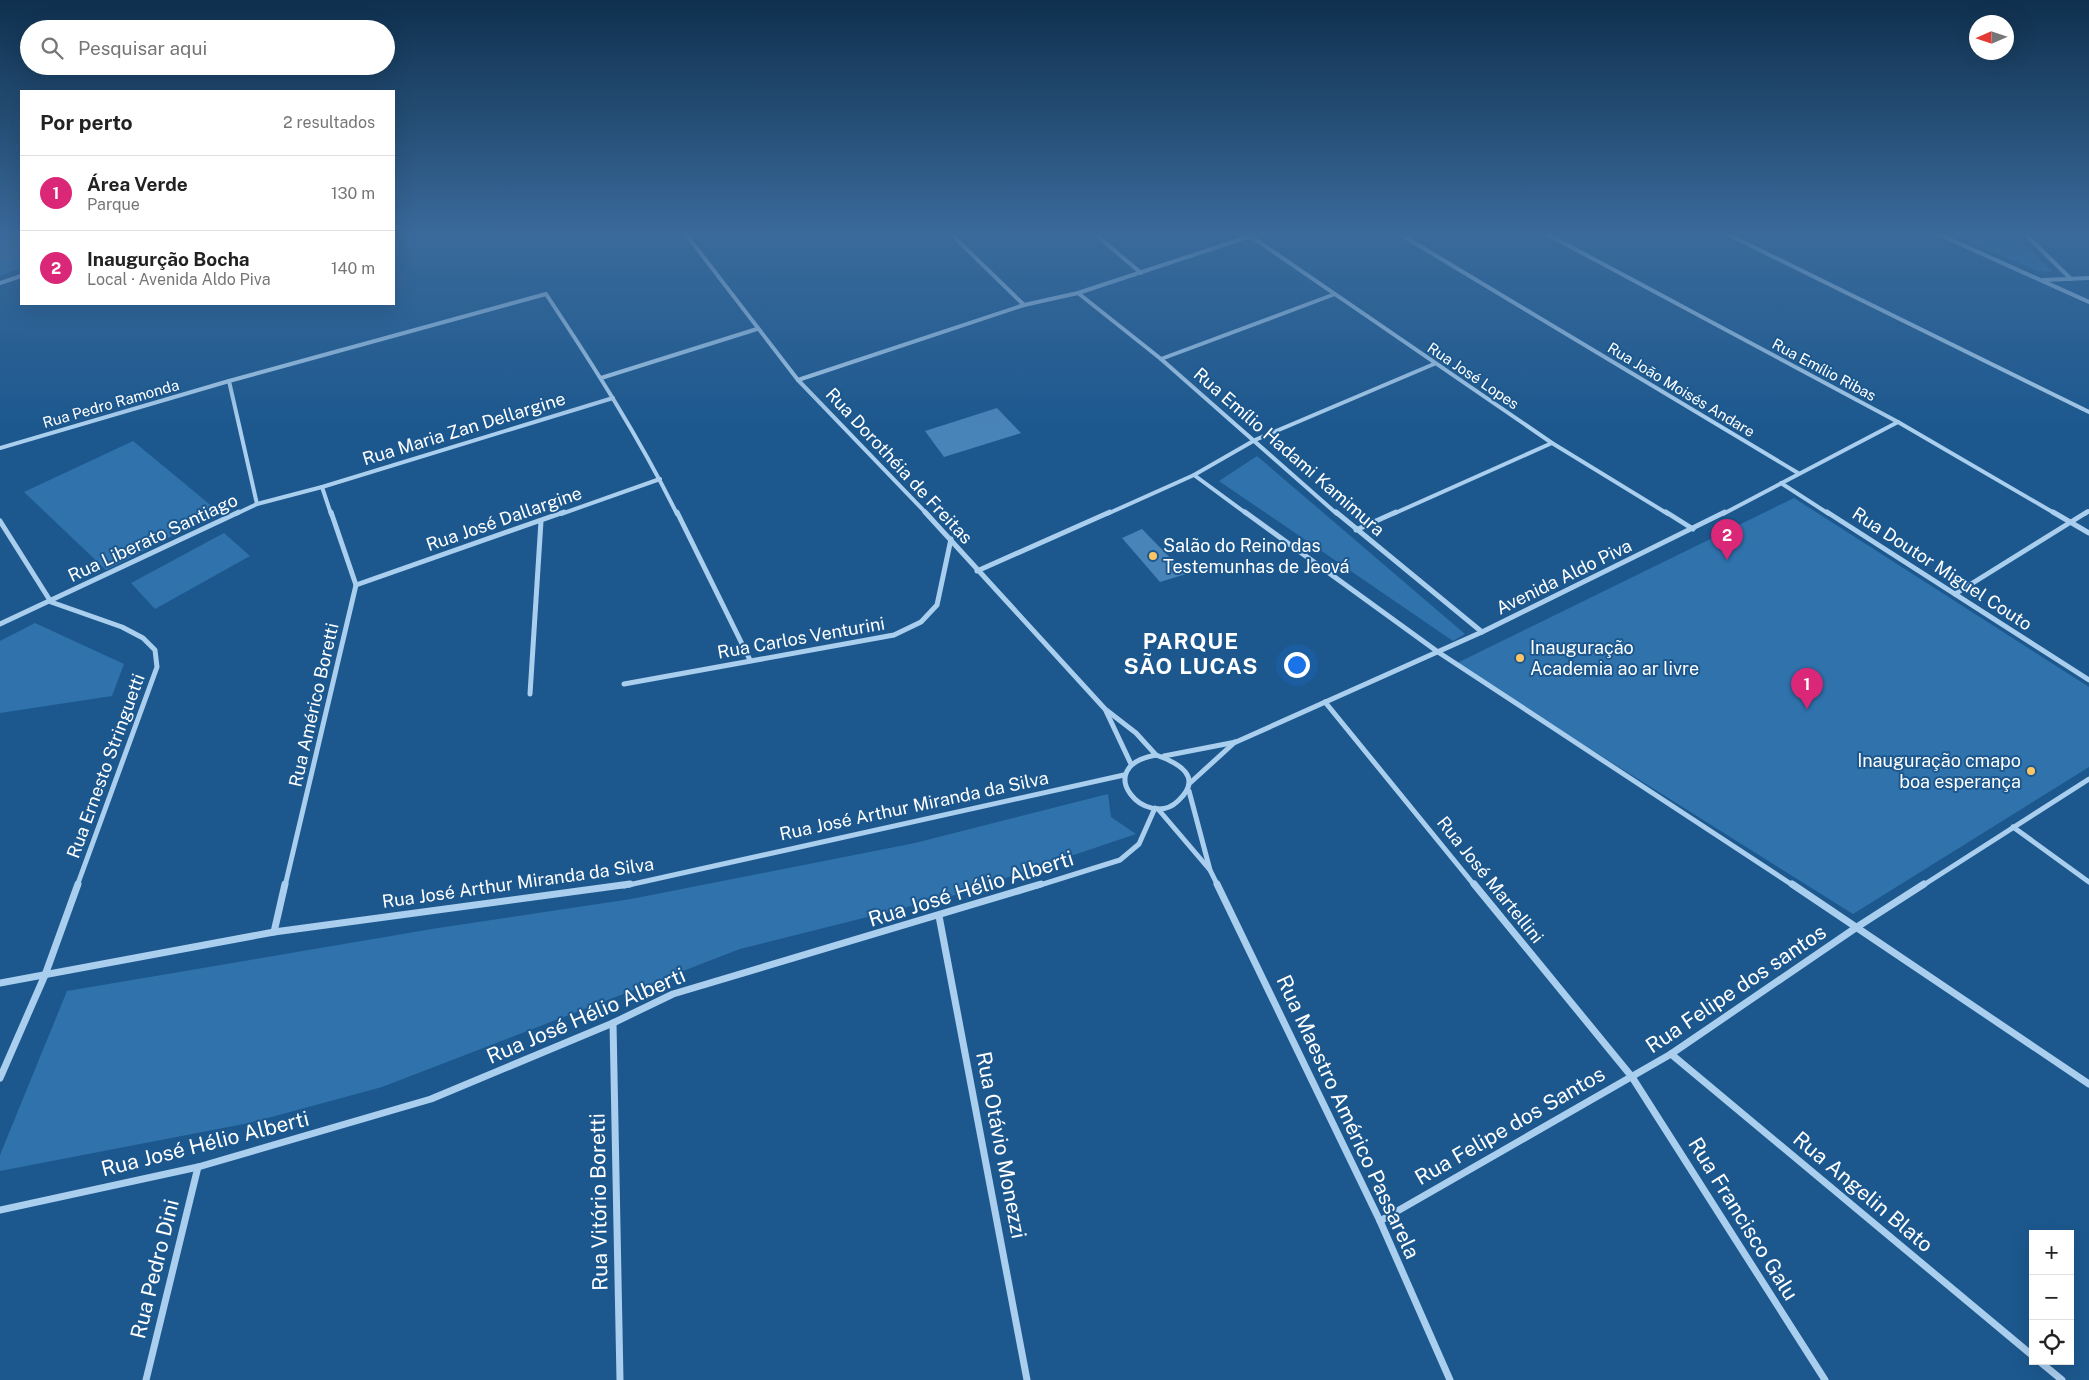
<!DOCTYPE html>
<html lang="pt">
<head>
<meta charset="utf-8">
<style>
	:root { --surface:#fff; --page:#f2f2f2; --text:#222; --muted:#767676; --line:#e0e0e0; --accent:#db2777 }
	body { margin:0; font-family:"Public Sans",sans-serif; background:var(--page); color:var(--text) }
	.controls { position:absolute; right:15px; bottom:15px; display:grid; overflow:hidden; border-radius:0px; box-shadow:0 5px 20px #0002 }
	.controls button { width:45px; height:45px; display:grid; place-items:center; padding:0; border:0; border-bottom:1px solid var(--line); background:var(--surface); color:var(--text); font:25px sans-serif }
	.compass { position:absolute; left:1969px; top:15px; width:45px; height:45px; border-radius:50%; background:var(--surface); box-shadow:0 5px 20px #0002; rotate:267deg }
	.you { position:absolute; left:1296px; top:664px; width:18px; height:18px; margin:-12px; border:4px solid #fff; border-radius:50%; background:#1a73e8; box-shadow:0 0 0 8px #1a73e833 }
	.badge { display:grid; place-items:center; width:32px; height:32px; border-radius:50%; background:var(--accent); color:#fff; font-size:16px; font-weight:700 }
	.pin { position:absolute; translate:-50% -41px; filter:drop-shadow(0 1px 2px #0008) }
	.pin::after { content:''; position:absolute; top:26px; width:18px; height:15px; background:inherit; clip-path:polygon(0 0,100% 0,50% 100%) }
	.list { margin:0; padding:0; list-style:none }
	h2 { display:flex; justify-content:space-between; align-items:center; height:65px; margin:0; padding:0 20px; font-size:21px }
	h2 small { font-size:16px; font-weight:400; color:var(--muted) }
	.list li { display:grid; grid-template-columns:32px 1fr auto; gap:15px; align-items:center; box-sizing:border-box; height:75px; padding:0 20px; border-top:1px solid var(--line) }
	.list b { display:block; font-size:19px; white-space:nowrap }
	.list p { margin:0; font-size:16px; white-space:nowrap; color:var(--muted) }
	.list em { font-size:16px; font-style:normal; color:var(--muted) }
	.icon { flex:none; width:28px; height:28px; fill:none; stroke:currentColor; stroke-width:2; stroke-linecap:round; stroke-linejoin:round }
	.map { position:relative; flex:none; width:2089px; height:1380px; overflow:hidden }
	.search { position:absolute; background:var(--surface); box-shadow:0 5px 20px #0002; left:20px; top:20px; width:375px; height:55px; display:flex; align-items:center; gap:12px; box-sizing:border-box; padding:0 18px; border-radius:28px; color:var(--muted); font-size:19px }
	.panel { position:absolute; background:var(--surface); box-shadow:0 5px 20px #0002; left:20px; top:90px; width:375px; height:215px; border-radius:0px }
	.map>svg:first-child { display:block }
	.green { fill:#2f72ac }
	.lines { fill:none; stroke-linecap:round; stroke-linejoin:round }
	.river { fill:#477198; fill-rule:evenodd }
	.building { fill:#4984b8 }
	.minor-far2 { stroke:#aaceed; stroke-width:4 }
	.minor-far1 { stroke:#aaceed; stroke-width:5 }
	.minor { stroke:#aaceed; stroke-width:7 }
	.poi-dot { fill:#fec567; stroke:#1c588e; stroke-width:2 }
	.labels { text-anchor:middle; stroke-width:4; stroke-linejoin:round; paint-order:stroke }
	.far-street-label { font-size:15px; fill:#fff; stroke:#1c588e }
	.street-label { font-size:18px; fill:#fff; stroke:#1c588e }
	.poi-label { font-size:18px; fill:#fff; stroke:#1c588e; text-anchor:start }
	.near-street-label { font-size:21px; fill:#fff; stroke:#1c588e }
	.district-label { font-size:22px; font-weight:bold; letter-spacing:1px; fill:#fff; stroke:#1c588e }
</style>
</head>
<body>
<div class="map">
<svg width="2089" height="1380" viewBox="0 0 2089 1380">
	<rect width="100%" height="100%" fill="#1c588e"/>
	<g class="green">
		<polygon points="0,233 21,233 21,268 0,276"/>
		<polygon points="1950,233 2013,233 2053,272 2037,271"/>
		<polygon points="133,441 219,512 106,570 24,492"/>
		<polygon points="1257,456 1465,634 1453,641 1219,481"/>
		<polygon points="1794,498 2089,687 2089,767 1853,914 1455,664"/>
		<polygon points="224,533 250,556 155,609 131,583"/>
		<polygon points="35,623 124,664 112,696 0,713 0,641"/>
		<polygon points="1108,794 1111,817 1136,834 955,895 740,949 382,1087 249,1123 0,1171 0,1155 67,991 438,928 631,899 915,843"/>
	</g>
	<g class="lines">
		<polygon class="river" points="21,235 21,254 0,260 0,241"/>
	</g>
	<g class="building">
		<polygon points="997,408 1021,433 944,457 925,431"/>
		<polygon points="1142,529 1186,574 1160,582 1122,538"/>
	</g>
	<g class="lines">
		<g class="minor-far2">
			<polyline points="685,233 798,380 927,514"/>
			<polyline points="950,233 1024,305"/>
			<polyline points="1094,233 1141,273"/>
			<polyline points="1246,233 1552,443 1668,514"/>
			<polyline points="1398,233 1798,473"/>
			<polyline points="1545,233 1898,422 2056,514"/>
			<polyline points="1725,233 2089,412"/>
			<polyline points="1936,233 2089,302"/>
			<polyline points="2024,233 2071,279"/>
			<polyline points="2043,280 2089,278"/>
			<polyline points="0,283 21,276"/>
			<polyline points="1078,293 1161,359 1337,514"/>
			<polyline points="1161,359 1335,294"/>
			<polyline points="601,378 757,329"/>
			<polyline points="798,380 1024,305 1078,293 1260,233"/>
			<polyline points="229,381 257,504"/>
			<path d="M0,448L229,381L546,294C593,365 639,437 677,514"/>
			<polyline points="1194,475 1247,514"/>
			<polyline points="1781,483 1829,514"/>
			<polyline points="322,487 331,514"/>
			<polyline points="236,514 257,504 322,487 613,398"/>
			<polyline points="561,514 660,479"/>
			<polyline points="1107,514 1194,475 1255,440 1434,364"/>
			<polyline points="1393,514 1552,443"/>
			<polyline points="1723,514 1898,422"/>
			<polyline points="2085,514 2089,511"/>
		</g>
		<g class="minor-far1">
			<polyline points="677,512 750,660"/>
			<polyline points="925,512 1105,709 1136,733 1156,755"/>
			<polyline points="1245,512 1438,652 1794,886"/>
			<polyline points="1336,512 1482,632"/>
			<polyline points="1666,512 1693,529"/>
			<polyline points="1827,512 2089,680"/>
			<polyline points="2053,512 2089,533"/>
			<polyline points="0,521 51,602 122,627 143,638 155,650 157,667 77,886"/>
			<polyline points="1356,530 1396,512"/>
			<polyline points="977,571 1110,512"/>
			<polyline points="356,585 564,512"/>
			<polyline points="1955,594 2087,512"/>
			<polyline points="0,624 239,512"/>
			<polyline points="624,684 894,635 921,622 937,605 951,539"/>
			<polyline points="530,694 541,521"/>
			<polyline points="1325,702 1475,886"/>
			<polyline points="1106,711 1131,764"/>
			<path d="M1156,755C1179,763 1204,777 1178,801C1147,831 1089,767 1156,755Z"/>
			<polyline points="1164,756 1236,742 1482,632 1725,512"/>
			<polyline points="1190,783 1235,742"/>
			<polyline points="1189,791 1210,870 1218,886"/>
			<polyline points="1158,809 1210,870"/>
			<polyline points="2013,827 2089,882"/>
			<polyline points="285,886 356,585 331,512"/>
			<polyline points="624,886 1124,775"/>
			<polyline points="1037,886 1120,860 1139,844 1155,808"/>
			<polyline points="1922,886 2089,779"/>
		</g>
		<g class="minor">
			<polyline points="1217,884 1380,1221 1450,1380"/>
			<polyline points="1474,884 1632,1077 1825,1380"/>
			<polyline points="1792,884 2089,1084"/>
			<polyline points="939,916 1027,1380"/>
			<polyline points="274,932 285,884"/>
			<polyline points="0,983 274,932 630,884"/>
			<polyline points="613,1023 620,1380"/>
			<polyline points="1671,1054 2033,1356"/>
			<polyline points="0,1078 45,975 78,884"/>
			<polyline points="0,1210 198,1167 431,1099 613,1023 673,994 1041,884"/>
			<polyline points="1380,1221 1671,1054 1857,927 1924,884"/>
			<polyline points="2039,1361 2062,1380"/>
			<polyline points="146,1380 198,1167"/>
		</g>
	</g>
	<linearGradient id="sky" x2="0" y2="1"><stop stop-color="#0f304e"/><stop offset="0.55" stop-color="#3a6a9b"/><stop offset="1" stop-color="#3a6a9b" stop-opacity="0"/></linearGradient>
	<rect width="2089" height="426" fill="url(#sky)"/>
	<g class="poi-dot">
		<circle cx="1153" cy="556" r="5"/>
		<circle cx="1520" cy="658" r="5"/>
		<circle cx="2031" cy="771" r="5"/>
	</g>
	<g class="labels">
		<g class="far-street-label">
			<text transform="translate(1824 370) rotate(28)" y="5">Rua Emílio Ribas</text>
			<text transform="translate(1473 376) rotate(34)" y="5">Rua José Lopes</text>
			<text transform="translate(1681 390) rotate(31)" y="5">Rua João Moisés Andare</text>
			<text transform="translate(111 404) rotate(-16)" y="5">Rua Pedro Ramonda</text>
		</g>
		<g class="street-label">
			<text transform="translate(464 429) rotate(-17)" y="6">Rua Maria Zan Dellargine</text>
			<text transform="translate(1289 452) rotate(41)" y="6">Rua Emílio Hadami Kamimura</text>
			<text transform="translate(899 466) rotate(47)" y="6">Rua Dorothéia de Freitas</text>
			<text transform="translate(504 519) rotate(-19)" y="6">Rua José Dallargine</text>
			<text transform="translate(153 538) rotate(-25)" y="6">Rua Liberato Santiago</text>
			<text transform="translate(1942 569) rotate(33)" y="6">Rua Doutor Miguel Couto</text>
			<text transform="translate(1564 577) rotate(-26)" y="6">Avenida Aldo Piva</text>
			<text transform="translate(801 638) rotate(-10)" y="6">Rua Carlos Venturini</text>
			<text transform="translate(314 705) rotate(-77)" y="6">Rua Américo Boretti</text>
			<text transform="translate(106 766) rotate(-70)" y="6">Rua Ernesto Stringuetti</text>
			<text transform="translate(914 806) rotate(-12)" y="6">Rua José Arthur Miranda da Silva</text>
			<text transform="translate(1490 880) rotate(51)" y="6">Rua José Martellini</text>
			<text transform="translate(518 883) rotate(-8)" y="6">Rua José Arthur Miranda da Silva</text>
		</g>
		<g class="poi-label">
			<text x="1163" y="552">Salão do Reino das<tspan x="1163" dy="21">Testemunhas de Jeová</tspan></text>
			<text x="1530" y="654">Inauguração<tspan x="1530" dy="21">Academia ao ar livre</tspan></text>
			<text x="2021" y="767" text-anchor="end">Inauguração cmapo<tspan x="2021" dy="21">boa esperança</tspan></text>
		</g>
		<g class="near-street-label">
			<text transform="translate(971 889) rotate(-17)" y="7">Rua José Hélio Alberti</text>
			<text transform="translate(1736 989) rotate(-34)" y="7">Rua Felipe dos santos</text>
			<text transform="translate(586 1016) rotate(-23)" y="7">Rua José Hélio Alberti</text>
			<text transform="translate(1348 1117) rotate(65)" y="7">Rua Maestro Américo Passarela</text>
			<text transform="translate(1510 1126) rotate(-30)" y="7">Rua Felipe dos Santos</text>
			<text transform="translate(205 1144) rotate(-14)" y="7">Rua José Hélio Alberti</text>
			<text transform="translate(1001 1145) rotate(79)" y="7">Rua Otávio Monezzi</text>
			<text transform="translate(1863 1192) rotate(40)" y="7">Rua Angelin Blato</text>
			<text transform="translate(599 1202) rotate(-91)" y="7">Rua Vitório Boretti</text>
			<text transform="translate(1743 1219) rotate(58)" y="7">Rua Francisco Galu</text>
			<text transform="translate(155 1269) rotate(-76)" y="7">Rua Pedro Dini</text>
		</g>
		<g class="district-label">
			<text x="1191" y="649">PARQUE<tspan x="1191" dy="25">SÃO LUCAS</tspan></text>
		</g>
	</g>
</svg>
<div class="controls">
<button>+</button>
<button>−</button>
<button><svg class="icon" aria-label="locate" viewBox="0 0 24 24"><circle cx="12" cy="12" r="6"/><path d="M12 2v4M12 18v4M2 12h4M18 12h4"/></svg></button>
</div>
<svg class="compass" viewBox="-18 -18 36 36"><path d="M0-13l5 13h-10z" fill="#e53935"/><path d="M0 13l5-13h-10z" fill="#767676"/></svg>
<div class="you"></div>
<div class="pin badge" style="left:1807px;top:709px">1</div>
<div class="pin badge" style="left:1727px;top:560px">2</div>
<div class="search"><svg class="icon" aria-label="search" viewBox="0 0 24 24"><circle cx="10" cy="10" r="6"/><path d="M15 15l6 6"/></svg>Pesquisar aqui</div>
<section class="panel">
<h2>Por perto<small>2 resultados</small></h2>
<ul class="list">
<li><span class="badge">1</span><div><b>Área Verde</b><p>Parque</p></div><em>130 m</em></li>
<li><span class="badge">2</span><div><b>Inaugurção Bocha</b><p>Local · Avenida Aldo Piva</p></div><em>140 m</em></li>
</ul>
</section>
</div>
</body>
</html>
